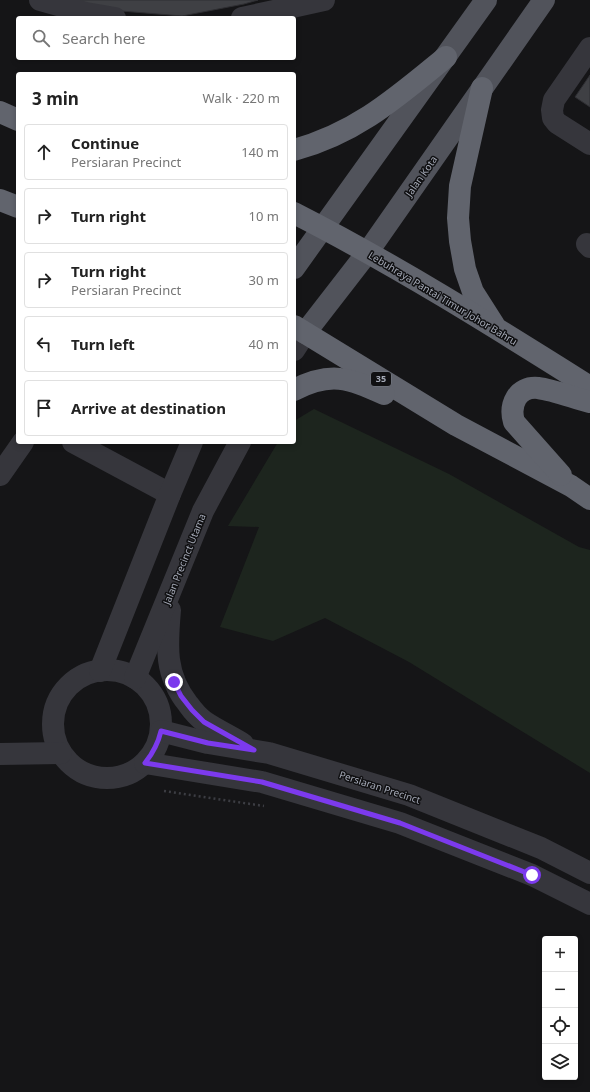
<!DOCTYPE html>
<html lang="en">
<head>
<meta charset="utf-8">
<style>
	:root { --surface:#fff; --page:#f6f6f6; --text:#222; --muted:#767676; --line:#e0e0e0 }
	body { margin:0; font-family:"Noto Sans",sans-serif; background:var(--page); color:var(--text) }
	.controls { position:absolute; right:12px; bottom:12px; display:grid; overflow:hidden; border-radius:4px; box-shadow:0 2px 6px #0003 }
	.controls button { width:36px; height:36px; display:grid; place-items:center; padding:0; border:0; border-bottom:1px solid var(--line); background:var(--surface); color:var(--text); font:20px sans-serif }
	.stop { position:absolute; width:12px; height:12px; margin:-9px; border:3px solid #7c3aed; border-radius:50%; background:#fff }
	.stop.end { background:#7c3aed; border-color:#fff; box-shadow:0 1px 4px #0008 }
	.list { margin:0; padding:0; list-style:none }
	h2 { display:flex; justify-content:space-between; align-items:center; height:52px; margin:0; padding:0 16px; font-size:17px }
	h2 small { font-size:13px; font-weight:400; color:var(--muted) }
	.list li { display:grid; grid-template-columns:26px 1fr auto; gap:12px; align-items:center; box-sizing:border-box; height:56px; margin:0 8px 8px; padding:0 8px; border:1px solid var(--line); border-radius:4px }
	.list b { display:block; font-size:15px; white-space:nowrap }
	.list p { margin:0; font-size:13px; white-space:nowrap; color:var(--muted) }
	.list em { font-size:13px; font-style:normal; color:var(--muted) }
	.icon { flex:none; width:22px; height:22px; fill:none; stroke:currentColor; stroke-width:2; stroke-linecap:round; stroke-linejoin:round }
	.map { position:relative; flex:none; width:590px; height:1092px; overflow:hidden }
	.search { position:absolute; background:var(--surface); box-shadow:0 2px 6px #0003; left:16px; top:16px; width:280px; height:44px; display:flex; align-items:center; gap:10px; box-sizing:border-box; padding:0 14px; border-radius:4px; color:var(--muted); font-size:15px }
	.panel { position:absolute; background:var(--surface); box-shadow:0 2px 6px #0003; left:16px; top:72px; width:280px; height:372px; border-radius:4px }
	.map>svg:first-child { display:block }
	.green { fill:#1d251e }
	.building { fill:#3f4044; stroke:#2f2f33 }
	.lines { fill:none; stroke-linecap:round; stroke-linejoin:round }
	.path { stroke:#3c3d43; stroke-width:2.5; stroke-dasharray:2 3; stroke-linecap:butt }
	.minor { stroke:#36363c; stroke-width:22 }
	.major { stroke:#51535b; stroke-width:22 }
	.highway { stroke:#61646d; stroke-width:22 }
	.route { stroke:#7c3aed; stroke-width:5 }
	.labels { text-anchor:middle; stroke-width:3; stroke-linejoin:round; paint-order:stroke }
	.shield { fill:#101012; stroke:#797c86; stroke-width:1 }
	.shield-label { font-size:9px; font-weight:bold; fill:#a6abb8 }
	.street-label { font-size:10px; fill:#a6abb8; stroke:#101012 }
</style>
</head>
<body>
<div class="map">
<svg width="590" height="1092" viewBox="0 0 590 1092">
	<rect width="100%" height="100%" fill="#151517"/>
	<polygon class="green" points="314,409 449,474 579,547 590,550 590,773 409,662 325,618 273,641 220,627 259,527 228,526 278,442 294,442 294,421"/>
	<g class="building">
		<polygon points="73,0 258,0 244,4 182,16 109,10"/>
		<polygon points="590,75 590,107 575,97"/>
	</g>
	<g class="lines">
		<polyline class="path" points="164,791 264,806"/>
		<g class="minor">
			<polyline points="40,0 86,13 115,18"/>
			<polyline points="242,18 324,0"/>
			<polyline points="590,48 554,100 552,110 553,118 557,123 590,144"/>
			<polyline points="587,244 590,247"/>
			<polyline points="294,350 305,333"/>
			<polyline points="73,442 170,494"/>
			<polyline points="0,475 23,442"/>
			<path d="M170,610C167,645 164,674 188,704C193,711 198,717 205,722C217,730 230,736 243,744"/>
			<circle cx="107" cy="724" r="54"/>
			<polyline points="100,671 170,494 192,442"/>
			<polyline points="135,678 203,511 240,442"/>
			<polyline points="161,731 208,743 269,753 409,795 541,848 590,873"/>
			<polyline points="0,754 61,753"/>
			<polyline points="145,763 262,782 400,823 532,875 590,904"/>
		</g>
		<g class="major">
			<polyline points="294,268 486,0"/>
			<polyline points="305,333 367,253 544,0"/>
		</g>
		<g class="highway">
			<polyline points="482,88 460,186 458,218 460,241 465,269 473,292 494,325"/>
			<polyline points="0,112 18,120"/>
			<path d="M294,150C357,133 397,97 446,57"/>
			<polyline points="0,200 18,207"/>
			<path d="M294,213C396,265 493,326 590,387"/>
			<polyline points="294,326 456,425 571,486 590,499"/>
			<path d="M294,390C331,371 348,378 384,394"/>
			<path d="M561,475L514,422C509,405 517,386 538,388C554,390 574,398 590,402"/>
		</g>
	</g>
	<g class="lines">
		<path class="route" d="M174,682L181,696L192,710L204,722L254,750L208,743L161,731C158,744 153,753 145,763L262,782L400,823L532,875"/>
	</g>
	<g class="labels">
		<rect class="shield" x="371" y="372" width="20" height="14" rx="3"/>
		<g class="shield-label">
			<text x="381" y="382">35</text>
		</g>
		<g class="street-label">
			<text transform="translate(421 176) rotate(-55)" y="4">Jalan Kota</text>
			<text transform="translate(443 298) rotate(31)" y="4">Lebuhraya Pantai Timur Johor Bahru</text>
			<text transform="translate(184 559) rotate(-68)" y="4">Jalan Precinct Utama</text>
			<text transform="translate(380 787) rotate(18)" y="4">Persiaran Precinct</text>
		</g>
	</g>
</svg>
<div class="controls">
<button>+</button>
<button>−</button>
<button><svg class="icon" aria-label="locate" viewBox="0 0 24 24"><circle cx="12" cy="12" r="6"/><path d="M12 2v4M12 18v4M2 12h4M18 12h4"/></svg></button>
<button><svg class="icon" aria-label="layers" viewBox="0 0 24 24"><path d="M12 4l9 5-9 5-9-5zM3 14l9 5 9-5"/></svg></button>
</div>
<div class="stop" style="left:532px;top:875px"></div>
<div class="stop end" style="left:174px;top:682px"></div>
<div class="search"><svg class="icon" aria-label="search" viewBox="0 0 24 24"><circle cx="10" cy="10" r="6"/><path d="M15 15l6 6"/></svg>Search here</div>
<section class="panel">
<h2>3 min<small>Walk · 220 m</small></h2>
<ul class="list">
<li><svg class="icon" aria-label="ahead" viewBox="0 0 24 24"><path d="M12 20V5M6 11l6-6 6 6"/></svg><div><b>Continue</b><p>Persiaran Precinct</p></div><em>140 m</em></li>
<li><svg class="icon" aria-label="right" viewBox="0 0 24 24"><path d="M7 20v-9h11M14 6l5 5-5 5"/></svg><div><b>Turn right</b></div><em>10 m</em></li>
<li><svg class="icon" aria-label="right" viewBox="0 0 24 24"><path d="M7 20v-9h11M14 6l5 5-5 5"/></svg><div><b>Turn right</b><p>Persiaran Precinct</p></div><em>30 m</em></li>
<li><svg class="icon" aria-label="left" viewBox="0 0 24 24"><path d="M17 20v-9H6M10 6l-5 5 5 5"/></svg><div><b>Turn left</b></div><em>40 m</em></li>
<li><svg class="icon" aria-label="arrive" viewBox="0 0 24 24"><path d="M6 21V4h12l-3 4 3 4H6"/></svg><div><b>Arrive at destination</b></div></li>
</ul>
</section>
</div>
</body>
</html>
